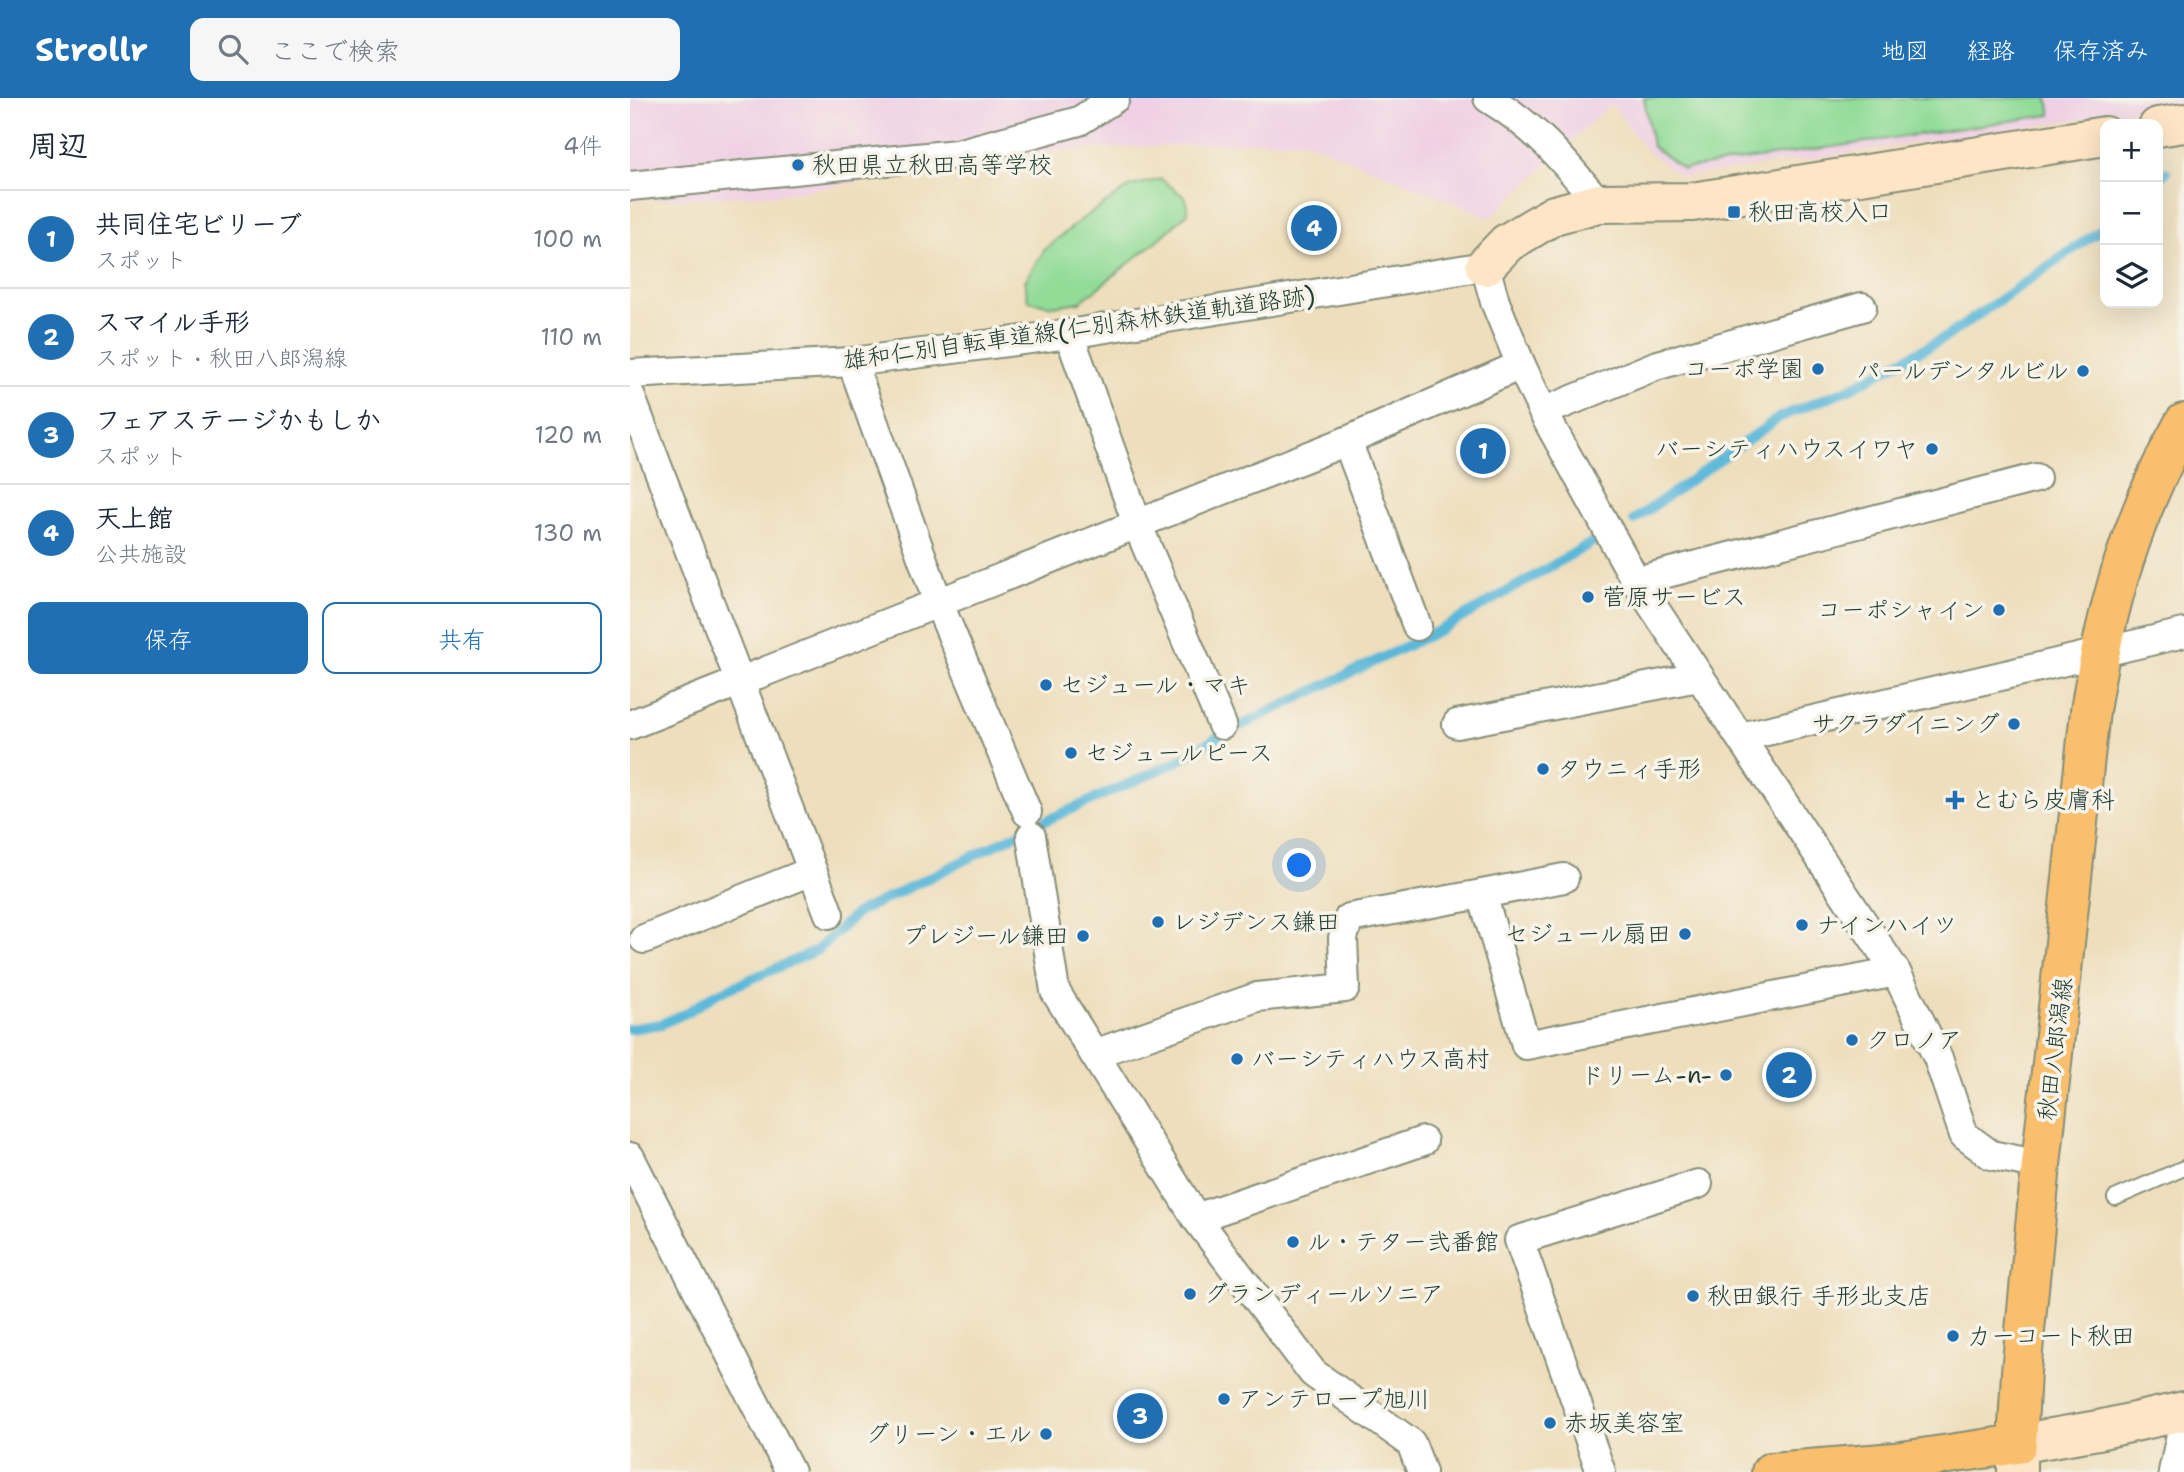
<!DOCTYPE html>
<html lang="ja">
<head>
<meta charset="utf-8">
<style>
	:root { --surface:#fff; --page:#f6f6f7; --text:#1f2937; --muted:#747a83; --line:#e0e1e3; --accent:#1f6fb2 }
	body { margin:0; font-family:"Shantell Sans","Klee One",sans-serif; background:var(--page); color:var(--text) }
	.controls { position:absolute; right:21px; top:21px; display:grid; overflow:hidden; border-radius:14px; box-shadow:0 7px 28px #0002 }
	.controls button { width:63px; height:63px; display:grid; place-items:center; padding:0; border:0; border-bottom:2px solid var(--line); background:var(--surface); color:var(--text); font:35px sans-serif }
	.you { position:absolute; left:670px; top:768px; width:24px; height:24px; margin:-18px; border:5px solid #fff; border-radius:50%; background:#1a73e8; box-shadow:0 0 0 10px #1a73e833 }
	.badge { display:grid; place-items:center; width:46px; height:46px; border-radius:50%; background:var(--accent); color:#fff; font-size:23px; font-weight:700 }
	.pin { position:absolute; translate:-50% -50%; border:4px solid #fff; box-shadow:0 2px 7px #0006 }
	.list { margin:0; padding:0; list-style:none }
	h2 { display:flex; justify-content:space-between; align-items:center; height:91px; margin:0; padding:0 28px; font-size:30px }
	h2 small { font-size:23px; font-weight:400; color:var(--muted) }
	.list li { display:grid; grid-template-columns:46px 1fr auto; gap:21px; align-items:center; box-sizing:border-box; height:98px; padding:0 28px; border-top:2px solid var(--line) }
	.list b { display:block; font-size:26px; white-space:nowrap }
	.list p { margin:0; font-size:23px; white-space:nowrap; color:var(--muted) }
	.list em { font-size:23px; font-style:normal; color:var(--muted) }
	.actions { display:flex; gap:14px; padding:21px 28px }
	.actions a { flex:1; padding:16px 0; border:2px solid var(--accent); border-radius:14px; text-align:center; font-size:24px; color:var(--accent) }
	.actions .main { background:var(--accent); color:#fff }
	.icon { flex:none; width:38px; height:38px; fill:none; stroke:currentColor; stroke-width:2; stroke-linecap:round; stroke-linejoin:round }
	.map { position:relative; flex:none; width:1554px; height:1374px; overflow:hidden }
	header { display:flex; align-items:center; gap:42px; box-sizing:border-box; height:98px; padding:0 35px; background:var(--accent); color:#fff }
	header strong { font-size:33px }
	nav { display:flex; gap:38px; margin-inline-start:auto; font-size:24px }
	.search { width:490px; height:63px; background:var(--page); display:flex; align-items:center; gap:18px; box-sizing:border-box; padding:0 24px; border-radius:14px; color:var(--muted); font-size:26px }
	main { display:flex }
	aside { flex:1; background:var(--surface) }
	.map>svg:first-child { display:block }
	.built { fill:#f0d0e4 }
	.green { fill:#92dc98; stroke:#588c66; stroke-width:2 }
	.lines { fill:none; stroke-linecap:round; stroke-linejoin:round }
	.stream { stroke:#5ab8d9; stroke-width:10 }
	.lane-casing { stroke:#868e78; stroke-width:18 }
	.street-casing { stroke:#868e78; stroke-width:32 }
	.secondary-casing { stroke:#868e78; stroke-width:42 }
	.primary-casing { stroke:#868e78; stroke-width:42 }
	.lane { stroke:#fff; stroke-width:14 }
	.street { stroke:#fff; stroke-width:28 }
	.secondary { stroke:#fde5c5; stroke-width:38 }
	.primary { stroke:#f9bf6d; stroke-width:38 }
	.poi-dot { fill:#1f6fb2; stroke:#f7f3e8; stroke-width:2.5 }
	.labels { text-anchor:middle; stroke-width:7; stroke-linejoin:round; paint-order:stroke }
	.poi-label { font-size:24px; fill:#1f3d34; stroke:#f7f3e8; text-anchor:start }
	.street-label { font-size:24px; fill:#1f3d34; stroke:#f7f3e8 }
</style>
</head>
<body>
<header>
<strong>Strollr</strong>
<div class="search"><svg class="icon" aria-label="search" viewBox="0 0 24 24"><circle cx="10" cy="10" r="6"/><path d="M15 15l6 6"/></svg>ここで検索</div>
<nav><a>地図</a><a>経路</a><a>保存済み</a></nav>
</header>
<main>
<aside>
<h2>周辺<small>4件</small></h2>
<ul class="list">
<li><span class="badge">1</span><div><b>共同住宅ビリーブ</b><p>スポット</p></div><em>100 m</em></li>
<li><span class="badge">2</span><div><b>スマイル手形</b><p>スポット · 秋田八郎潟線</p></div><em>110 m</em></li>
<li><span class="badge">3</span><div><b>フェアステージかもしか</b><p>スポット</p></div><em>120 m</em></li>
<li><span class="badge">4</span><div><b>天上館</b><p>公共施設</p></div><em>130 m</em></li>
</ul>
<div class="actions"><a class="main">保存</a><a>共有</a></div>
</aside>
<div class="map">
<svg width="1554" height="1374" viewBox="0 0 1554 1374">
	<rect width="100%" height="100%" fill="#f7f3e8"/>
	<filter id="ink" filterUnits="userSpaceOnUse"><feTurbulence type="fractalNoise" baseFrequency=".0143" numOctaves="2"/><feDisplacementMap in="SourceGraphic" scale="14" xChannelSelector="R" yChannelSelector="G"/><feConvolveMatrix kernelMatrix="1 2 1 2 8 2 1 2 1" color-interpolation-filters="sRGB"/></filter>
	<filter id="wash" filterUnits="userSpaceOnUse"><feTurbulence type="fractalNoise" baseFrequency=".00686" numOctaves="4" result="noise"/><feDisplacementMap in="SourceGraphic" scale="28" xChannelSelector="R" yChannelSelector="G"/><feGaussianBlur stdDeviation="1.57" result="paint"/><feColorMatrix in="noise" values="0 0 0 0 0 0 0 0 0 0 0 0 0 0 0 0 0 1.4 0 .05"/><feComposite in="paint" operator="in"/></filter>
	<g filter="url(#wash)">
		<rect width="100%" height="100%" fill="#eedebc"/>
		<polygon class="built" points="0,0 1554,0 1554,6 1052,79 1018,54 981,6 860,120 673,42 431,52 148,97 0,102"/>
		<g class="green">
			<polygon points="1014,0 1418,0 1421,17 1053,71 1022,48"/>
			<polygon points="531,81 556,100 558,115 527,143 450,204 423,208 398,203 395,183 415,151 452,121 501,88"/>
		</g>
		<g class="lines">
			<g class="stream">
				<polyline points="1528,82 1536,74"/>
				<polyline points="1004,422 1150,319 1221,290 1316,239 1475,129"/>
				<polyline points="610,628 812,531 963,444"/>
				<polyline points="0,931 31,926 56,915 84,897 186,853 227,815 406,727 547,664 588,639"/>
			</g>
		</g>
	</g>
	<g filter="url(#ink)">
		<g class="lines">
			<g class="lane-casing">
				<polyline id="lane" points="1485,1100 1554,1070"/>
			</g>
			<g class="street-casing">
				<g id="street">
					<path d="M858,0C906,29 933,62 969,105"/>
					<polyline points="0,88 327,56 449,23 485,0"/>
					<polyline points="439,236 508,428 592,627"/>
					<polyline points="222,264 308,504 397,714"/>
					<polyline points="0,276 222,264 439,236 855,168 865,204 891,267 913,314 1006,483 1266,874 1308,960 1334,1037 1361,1057 1411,1067"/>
					<polyline points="0,297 199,816"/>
					<polyline points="913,314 1025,268 1232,209"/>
					<polyline points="717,343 787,528"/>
					<polyline points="1006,483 1406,380"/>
					<polyline points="827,626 1068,579"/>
					<polyline points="0,627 717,343 891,267"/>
					<polyline points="1111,639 1554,535"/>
					<polyline points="401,738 425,893 566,1120 683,1275 781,1345 792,1374"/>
					<polyline points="852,796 934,780"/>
					<polyline points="14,841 182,773"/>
					<polyline points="464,956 627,899 715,890 713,840 719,820 852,796 896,947 1266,874"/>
					<polyline points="0,1059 160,1374"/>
					<polyline points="566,1120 793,1043"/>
					<polyline points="971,1374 889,1142 1068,1086"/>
					<polyline points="1543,1374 1554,1323"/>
				</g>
			</g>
			<g class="secondary-casing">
				<g id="secondary">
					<polyline points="1528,29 1554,25"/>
					<polyline points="855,168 877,145 924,117 969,105 1062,104 1475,38"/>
					<polyline points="1387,1374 1387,1346 1468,1332 1554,1313"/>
				</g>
			</g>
			<g class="primary-casing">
				<path id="primary" d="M1141,1374L1265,1364L1387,1346L1391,1274L1411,1067L1460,613C1476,508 1502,418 1554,325"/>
			</g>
			<use href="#lane" class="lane"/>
			<use href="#street" class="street"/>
			<use href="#secondary" class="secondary"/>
			<use href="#primary" class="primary"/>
		</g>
	</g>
	<g class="poi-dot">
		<circle cx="168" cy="67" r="7"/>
		<rect x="1097" y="107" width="14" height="14" rx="3.5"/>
		<circle cx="1188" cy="271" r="7"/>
		<circle cx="1453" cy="273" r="7"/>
		<circle cx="1302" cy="351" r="7"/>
		<circle cx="958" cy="499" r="7"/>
		<circle cx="1369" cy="512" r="7"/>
		<circle cx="416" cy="587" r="7"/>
		<circle cx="1384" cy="626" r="7"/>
		<circle cx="441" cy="655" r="7"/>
		<circle cx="913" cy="671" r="7"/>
		<path d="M1321.5 691.5h7v7h7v7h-7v7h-7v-7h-7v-7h7z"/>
		<circle cx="528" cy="824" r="7"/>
		<circle cx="1172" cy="827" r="7"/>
		<circle cx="1055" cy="836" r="7"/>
		<circle cx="453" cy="838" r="7"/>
		<circle cx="1222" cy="942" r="7"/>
		<circle cx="607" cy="961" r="7"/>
		<circle cx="1096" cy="977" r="7"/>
		<circle cx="663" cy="1144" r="7"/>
		<circle cx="560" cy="1196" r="7"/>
		<circle cx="1063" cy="1198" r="7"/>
		<circle cx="1323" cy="1238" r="7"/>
		<circle cx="594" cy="1301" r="7"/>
		<circle cx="920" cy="1325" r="7"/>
		<circle cx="416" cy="1336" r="7"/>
	</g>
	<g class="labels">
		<g class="poi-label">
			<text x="182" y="75">秋田県立秋田高等学校</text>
			<text x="1118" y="122">秋田高校入口</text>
			<text x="1174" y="279" text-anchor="end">コーポ学園</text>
			<text x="1439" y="281" text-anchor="end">パールデンタルビル</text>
			<text x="1288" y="359" text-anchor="end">バーシティハウスイワヤ</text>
			<text x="972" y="507">菅原サービス</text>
			<text x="1355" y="520" text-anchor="end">コーポシャイン</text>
			<text x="430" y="595">セジュール・マキ</text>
			<text x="1370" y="634" text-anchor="end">サクラダイニング</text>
			<text x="455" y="663">セジュールピース</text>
			<text x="927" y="679">タウニィ手形</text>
			<text x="1341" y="710">とむら皮膚科</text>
			<text x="542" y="832">レジデンス鎌田</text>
			<text x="1186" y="835">ナインハイツ</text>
			<text x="1041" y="844" text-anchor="end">セジュール扇田</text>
			<text x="439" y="846" text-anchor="end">プレジール鎌田</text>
			<text x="1236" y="950">クロノア</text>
			<text x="621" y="969">バーシティハウス高村</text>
			<text x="1082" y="985" text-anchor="end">ドリーム-n-</text>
			<text x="677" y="1152">ル・テター弐番館</text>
			<text x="574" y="1204">グランディールソニア</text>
			<text x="1077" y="1206">秋田銀行 手形北支店</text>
			<text x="1337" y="1246">カーコート秋田</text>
			<text x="608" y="1309">アンテロープ旭川</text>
			<text x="934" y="1333">赤坂美容室</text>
			<text x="402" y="1344" text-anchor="end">グリーン・エル</text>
		</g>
		<g class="street-label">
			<text transform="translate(449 230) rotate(-8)" y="8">雄和仁別自転車道線(仁別森林鉄道軌道路跡)</text>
			<text transform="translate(1425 951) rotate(-83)" y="8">秋田八郎潟線</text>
		</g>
	</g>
</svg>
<div class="controls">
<button>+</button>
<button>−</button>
<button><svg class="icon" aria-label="layers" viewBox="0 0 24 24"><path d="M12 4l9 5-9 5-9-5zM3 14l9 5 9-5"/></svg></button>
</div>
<div class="you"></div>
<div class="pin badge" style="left:853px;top:353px">1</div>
<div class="pin badge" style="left:1159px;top:977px">2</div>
<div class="pin badge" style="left:510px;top:1318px">3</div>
<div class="pin badge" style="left:684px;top:130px">4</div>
</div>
</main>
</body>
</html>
